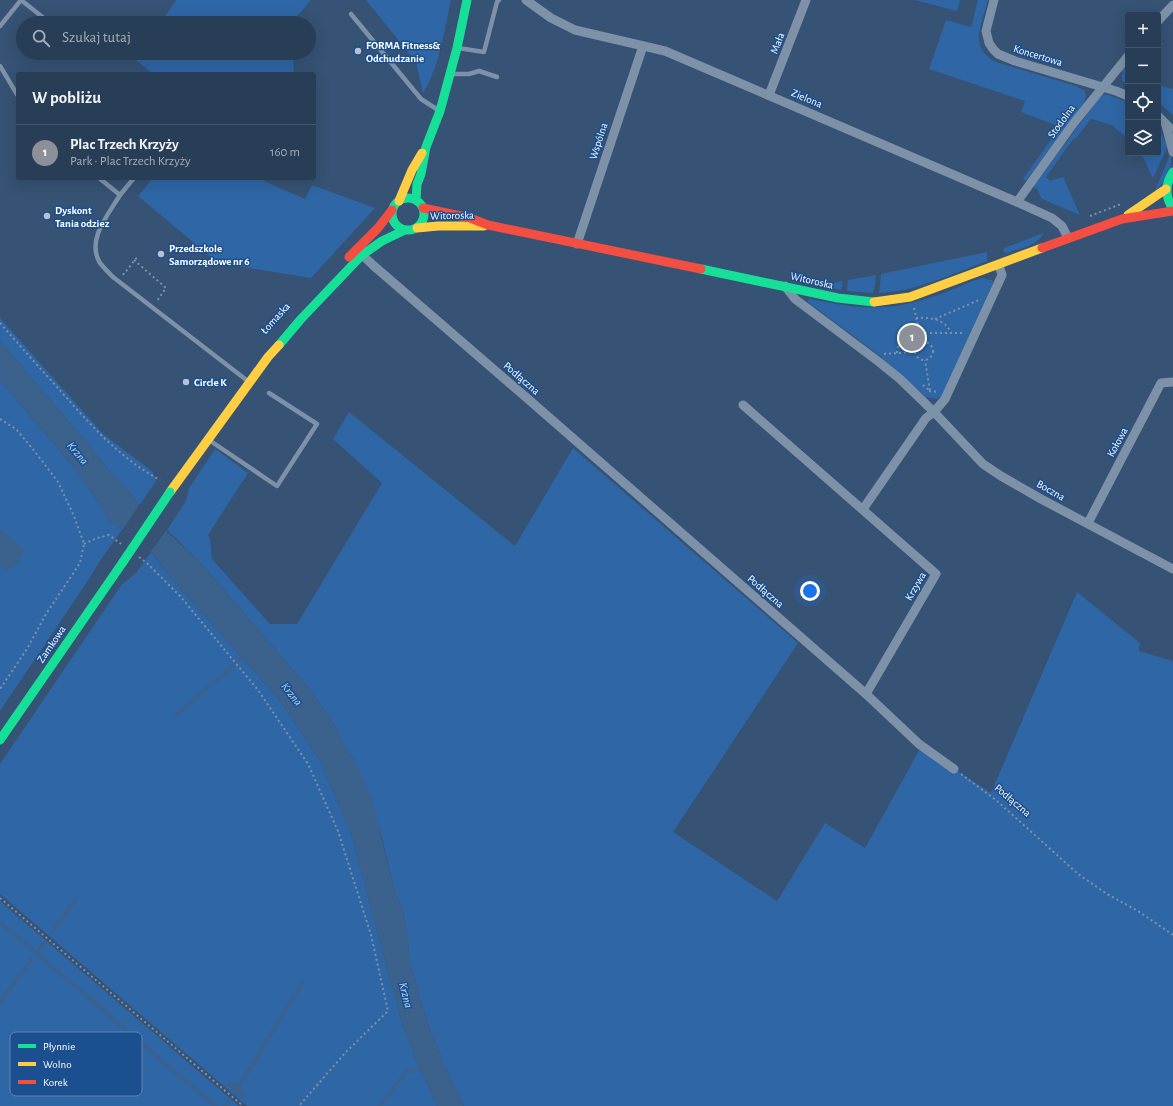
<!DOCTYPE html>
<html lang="pl">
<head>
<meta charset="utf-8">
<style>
	:root { --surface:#283e57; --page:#30455d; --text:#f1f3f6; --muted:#a5aeba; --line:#44576d; --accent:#8c9099 }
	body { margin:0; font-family:"Alegreya Sans",sans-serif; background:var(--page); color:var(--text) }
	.controls { position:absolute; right:12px; top:12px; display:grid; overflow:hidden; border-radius:4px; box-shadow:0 4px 16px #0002 }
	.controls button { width:36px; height:36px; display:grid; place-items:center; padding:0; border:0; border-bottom:1px solid var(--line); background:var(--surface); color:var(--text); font:20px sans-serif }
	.you { position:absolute; left:810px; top:591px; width:14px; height:14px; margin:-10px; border:3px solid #fff; border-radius:50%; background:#1a73e8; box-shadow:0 0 0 6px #1a73e833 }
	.badge { display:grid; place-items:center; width:26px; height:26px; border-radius:50%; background:var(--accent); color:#fff; font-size:13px; font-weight:700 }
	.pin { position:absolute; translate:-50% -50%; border:2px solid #fff; box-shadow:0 1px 4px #0006 }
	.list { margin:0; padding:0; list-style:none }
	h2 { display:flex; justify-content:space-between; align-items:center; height:52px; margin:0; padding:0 16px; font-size:17px }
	h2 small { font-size:13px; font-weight:400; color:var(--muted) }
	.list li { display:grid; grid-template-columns:26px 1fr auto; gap:12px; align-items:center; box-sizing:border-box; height:56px; padding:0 16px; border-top:1px solid var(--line) }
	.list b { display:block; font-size:15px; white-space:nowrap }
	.list p { margin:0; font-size:13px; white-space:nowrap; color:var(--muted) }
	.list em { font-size:13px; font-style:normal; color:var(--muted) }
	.icon { flex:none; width:22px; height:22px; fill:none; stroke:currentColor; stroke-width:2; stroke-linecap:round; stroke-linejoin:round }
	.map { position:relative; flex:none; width:1173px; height:1106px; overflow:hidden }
	.search { position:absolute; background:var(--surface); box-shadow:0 4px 16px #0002; left:16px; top:16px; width:300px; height:44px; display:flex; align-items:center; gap:10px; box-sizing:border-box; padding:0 14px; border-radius:22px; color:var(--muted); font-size:15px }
	.panel { position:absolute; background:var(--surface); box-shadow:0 4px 16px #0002; left:16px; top:72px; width:300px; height:108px; border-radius:4px }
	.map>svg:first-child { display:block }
	.green { fill:#2f66a5 }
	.water { fill:#3b618d }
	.pier { fill:#365274 }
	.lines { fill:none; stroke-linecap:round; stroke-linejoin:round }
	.stream { stroke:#3b618d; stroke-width:3.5 }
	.path { stroke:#7d92a8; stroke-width:2; stroke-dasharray:2 3; stroke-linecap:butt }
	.lane { stroke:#7d92a8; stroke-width:4.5 }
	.street { stroke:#7d92a8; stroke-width:9 }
	.fast { stroke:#16e098; stroke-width:9 }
	.slow { stroke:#ffcf43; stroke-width:9 }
	.jam { stroke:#f24e42; stroke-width:9 }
	.fast-bridge { stroke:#16e098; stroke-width:9 }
	.poi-dot { fill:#b9c2ce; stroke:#1b4f8f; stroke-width:1.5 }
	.labels { text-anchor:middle; stroke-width:3; stroke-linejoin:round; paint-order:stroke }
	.street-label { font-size:11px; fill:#fff; stroke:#1b4f8f }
	.poi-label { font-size:11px; font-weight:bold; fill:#fff; stroke:#1b4f8f; text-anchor:start }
	.water-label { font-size:12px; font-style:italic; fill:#b5d3f5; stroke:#1b4f8f }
	.key { fill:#1b4f8f; stroke:#5f84b1; stroke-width:1 }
	.key-label { font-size:11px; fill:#fff }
</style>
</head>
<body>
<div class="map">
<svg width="1173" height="1106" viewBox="0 0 1173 1106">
	<rect width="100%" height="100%" fill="#365274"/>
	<g class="green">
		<polygon points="176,0 311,0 291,23 161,23"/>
		<path d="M366,0H451C444,31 440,66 423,93L416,62Z"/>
		<polygon points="915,0 960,0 957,11"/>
		<path d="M978,0H988C982,24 968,48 996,62L1076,86L1084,90L1086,95L1084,103L1026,181L1023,179L1060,127L1021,112L1025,101L929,69L946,20L971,27Z"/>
		<polygon points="141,53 293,53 294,74 153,74 136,60"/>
		<polygon points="1128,63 1128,85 1122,81 1122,76 1123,73 1121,71"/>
		<polygon points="1158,85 1173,89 1173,115 1158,102"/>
		<polygon points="1104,94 1108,95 1128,102 1128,139 1112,125 1091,119 1076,138 1073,139 1046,177 1050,181 1063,177 1080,215 1042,199 1037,189 1033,187 1099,98"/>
		<polygon points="1158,127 1168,146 1153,178 1141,153 1158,153"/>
		<path d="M1171,156C1173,170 1163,183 1154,193L1169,157Z"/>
		<polygon points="153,178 265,178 264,181 305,199 312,185 375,208 311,278 218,263 138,196"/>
		<path d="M1044,233C1038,246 1018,249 1006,253L1003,251L1004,248Z"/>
		<path d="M987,252V261C952,274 917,291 879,293L881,274Z"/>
		<polygon points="876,275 875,286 873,293 847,291 848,280"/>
		<path d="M981,278L992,280L993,283L942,396L937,399L926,397L880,356L808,302V300L810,299C835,304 860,309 885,307C919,305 950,290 981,278Z"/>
		<polygon points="843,281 841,290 823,286 829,284"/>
		<polygon points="0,318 103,434 153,472 156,481 139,506 129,491 107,468 87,443 0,341"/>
		<polygon points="0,380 76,470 100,505 107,519 122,530 102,558 85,585 0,711"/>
		<polygon points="349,412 515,546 573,448 798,643 673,832 777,901 825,823 865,848 921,747 991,793 1077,592 1140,643 1139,651 1173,661 1173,1106 464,1106 444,1064 429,1027 410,964 407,934 403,911 394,888 381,834 355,763 334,725 312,692 198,560 167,530 186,501 189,488 215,449 248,473 208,535 210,539 212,559 270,624 297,624 382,483 333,439"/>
		<polygon points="151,552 169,576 279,699 320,761 351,834 401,1020 413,1053 437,1106 247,1106 0,894 0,764 122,584 136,573"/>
		<polygon points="0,901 239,1106 0,1106"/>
	</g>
	<g class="water">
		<polygon points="0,341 87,443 107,468 129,491 139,506 198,560 312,692 334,725 355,763 367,787 372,801 394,888 403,911 407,934 410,964 429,1027 444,1064 464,1106 437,1106 413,1053 401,1020 351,834 320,761 279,699 169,576 153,554 107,519 100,505 76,470 0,380"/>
		<path d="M0,529L22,548L24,552C20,560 14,569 4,570L0,566Z"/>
		<path d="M228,1080C236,1082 246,1090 246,1099L235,1093L227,1082Z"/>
	</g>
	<polygon class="pier" points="140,504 168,528 149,554 121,532"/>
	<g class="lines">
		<g class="stream">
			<polyline points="174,717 244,656"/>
			<polyline points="0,922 215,1106"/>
			<polyline points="51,933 76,899"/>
			<polyline points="36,953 45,942"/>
			<polyline points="0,1002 31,960"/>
			<polyline points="235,1093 302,983"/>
			<polyline points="225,1106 229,1101"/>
			<polyline points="380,1106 406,1072 424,1068"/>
		</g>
		<g class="path">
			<polyline points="1090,216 1121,204"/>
			<polyline points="134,260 166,288 157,301"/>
			<polyline points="123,275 138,256"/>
			<polyline points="914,308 922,342"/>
			<path d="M916,318C930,317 945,319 951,333"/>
			<polyline points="935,319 979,300"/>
			<path d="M0,323C19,345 38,366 57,387C88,422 119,458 160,480"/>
			<polyline points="920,333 965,333"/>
			<circle cx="924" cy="351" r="9"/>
			<path d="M897,353C898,340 907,330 918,325"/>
			<polyline points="884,354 915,352"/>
			<polyline points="923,385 930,391 925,360"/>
			<polyline points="929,391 938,392"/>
			<polyline points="0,419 16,429 36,453 58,482 74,516 84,544 80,563 46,614 27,649 0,689"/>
			<polyline points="84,544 97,538 109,535 121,544"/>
			<polyline points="139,557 148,564 180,596 258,690 308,764 338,831 371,935 388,1011 345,1053 299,1106"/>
			<polyline points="961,774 996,800 1078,874 1107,894 1138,911 1173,935"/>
			<polyline points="0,898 243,1106"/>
		</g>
		<g class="lane">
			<polyline points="21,0 50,23"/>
			<polyline points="351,14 421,99 438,110"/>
			<polyline points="0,26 21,0"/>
			<polyline points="458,48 484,52 497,2 499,0"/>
			<polyline points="0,66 18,96"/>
			<polyline points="452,74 469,74 479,71 497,77"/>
			<path d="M99,178L120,195C108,215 86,240 100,263C104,268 109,273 113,277L249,382"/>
			<polyline points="120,195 134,178"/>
			<polyline points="209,440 277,486 317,424 269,393"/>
		</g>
		<g class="street">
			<polyline points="526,0 551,18 575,30 665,51 1017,202 1052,218 1062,226 1068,238"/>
			<polyline points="994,0 986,31 989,43 993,49 998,54 1015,61 1116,91 1128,96"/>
			<polyline points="1158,21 1173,5"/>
			<polyline points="769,95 806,0"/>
			<polyline points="1158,116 1170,128"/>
			<polyline points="1166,125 1173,152"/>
			<polyline points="1017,202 1073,124 1128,56"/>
			<polyline points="577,244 643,46"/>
			<polyline points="359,252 374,266 528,399 866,694 919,744 954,769"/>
			<polyline points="785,286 795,299 879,362 900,379 934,412 983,464 1001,476 1041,499 1173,569"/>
			<polyline points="743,405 936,574 866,694"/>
			<polyline points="863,509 926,418 934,412 945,399 1002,275 999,265"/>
			<polyline points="1088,523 1161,383 1173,382"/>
		</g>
		<g class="fast">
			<path d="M1173,172C1165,184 1165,197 1173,209"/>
			<circle cx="408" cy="214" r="16"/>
			<polyline points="416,200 417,184 421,174 426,147 440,111 457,48 467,0"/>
			<polyline points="701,269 838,298 874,302"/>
			<polyline points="279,345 301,319 362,255 382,241 405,230"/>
			<polyline points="0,740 123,562"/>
		</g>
		<g class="slow">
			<polyline points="399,201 412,170 422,153"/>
			<polyline points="1128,215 1166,189"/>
			<polyline points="417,228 438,226 484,226"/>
			<polyline points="874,302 910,297 1042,248"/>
			<polyline points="170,492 268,357 279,345"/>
		</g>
		<g class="jam">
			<polyline points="423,208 470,218 488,225 701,269"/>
			<polyline points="1042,248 1122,219 1173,211"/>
			<polyline points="349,257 378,228 392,210"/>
		</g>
		<polyline class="fast-bridge" points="123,562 170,492"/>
	</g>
	<g class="poi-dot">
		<circle cx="358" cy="51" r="4"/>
		<circle cx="47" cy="216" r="4"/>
		<circle cx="161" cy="254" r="4"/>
		<circle cx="186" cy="382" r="4"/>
	</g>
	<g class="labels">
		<g class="street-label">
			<text transform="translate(777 43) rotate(-69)" y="4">Mała</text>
			<text transform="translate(1038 55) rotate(17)" y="4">Koncertowa</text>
			<text transform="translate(807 98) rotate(23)" y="4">Zielona</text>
			<text transform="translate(1061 121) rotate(-54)" y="4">Stodolna</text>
			<text transform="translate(598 141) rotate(-72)" y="4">Wspólna</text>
			<text transform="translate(452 215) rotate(-1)" y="4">Witoroska</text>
			<text transform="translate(812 280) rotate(13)" y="4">Witoroska</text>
			<text transform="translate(275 318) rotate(-48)" y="4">Łomaska</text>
			<text transform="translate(522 378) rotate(41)" y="4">Podłączna</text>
			<text transform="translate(1117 442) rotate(-62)" y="4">Kołowa</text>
			<text transform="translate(1051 490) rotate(29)" y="4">Boczna</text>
			<text transform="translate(915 586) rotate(-60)" y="4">Krzywa</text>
			<text transform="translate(766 591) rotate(41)" y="4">Podłączna</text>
			<text transform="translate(51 644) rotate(-56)" y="4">Zamkowa</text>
			<text transform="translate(1013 800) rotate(40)" y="4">Podłączna</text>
		</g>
		<g class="poi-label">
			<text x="366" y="49">FORMA Fitness&amp;<tspan x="366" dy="13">Odchudzanie</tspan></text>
			<text x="55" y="214">Dyskont<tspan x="55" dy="13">Tania odziez</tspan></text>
			<text x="169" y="252">Przedszkole<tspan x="169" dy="13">Samorządowe nr 6</tspan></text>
			<text x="194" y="386">Circle K</text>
		</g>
		<g class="water-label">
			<text transform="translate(78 453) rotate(50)" y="4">Krzna</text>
			<text transform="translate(292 694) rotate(52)" y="4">Krzna</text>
			<text transform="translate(406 995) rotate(76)" y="4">Krzna</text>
		</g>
	</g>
	<rect x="10" y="1032" width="132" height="64" rx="6" class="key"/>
	<rect x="18" y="1044" width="18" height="4" fill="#16e098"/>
	<rect x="18" y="1062" width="18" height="4" fill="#ffcf43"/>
	<rect x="18" y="1080" width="18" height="4" fill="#f24e42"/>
	<g class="key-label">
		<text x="43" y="1050">Płynnie</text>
		<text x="43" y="1068">Wolno</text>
		<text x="43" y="1086">Korek</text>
	</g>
</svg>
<div class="controls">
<button>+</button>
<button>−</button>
<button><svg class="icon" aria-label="locate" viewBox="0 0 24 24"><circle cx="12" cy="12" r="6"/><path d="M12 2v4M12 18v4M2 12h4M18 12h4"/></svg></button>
<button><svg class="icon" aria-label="layers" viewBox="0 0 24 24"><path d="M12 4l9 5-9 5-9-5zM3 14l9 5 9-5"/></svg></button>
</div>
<div class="you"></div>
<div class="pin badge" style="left:912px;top:338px">1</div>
<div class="search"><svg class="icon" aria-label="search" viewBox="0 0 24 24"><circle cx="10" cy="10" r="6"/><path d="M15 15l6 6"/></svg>Szukaj tutaj</div>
<section class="panel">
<h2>W pobliżu<small></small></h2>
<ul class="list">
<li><span class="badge">1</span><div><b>Plac Trzech Krzyży</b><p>Park · Plac Trzech Krzyży</p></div><em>160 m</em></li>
</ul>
</section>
</div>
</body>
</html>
